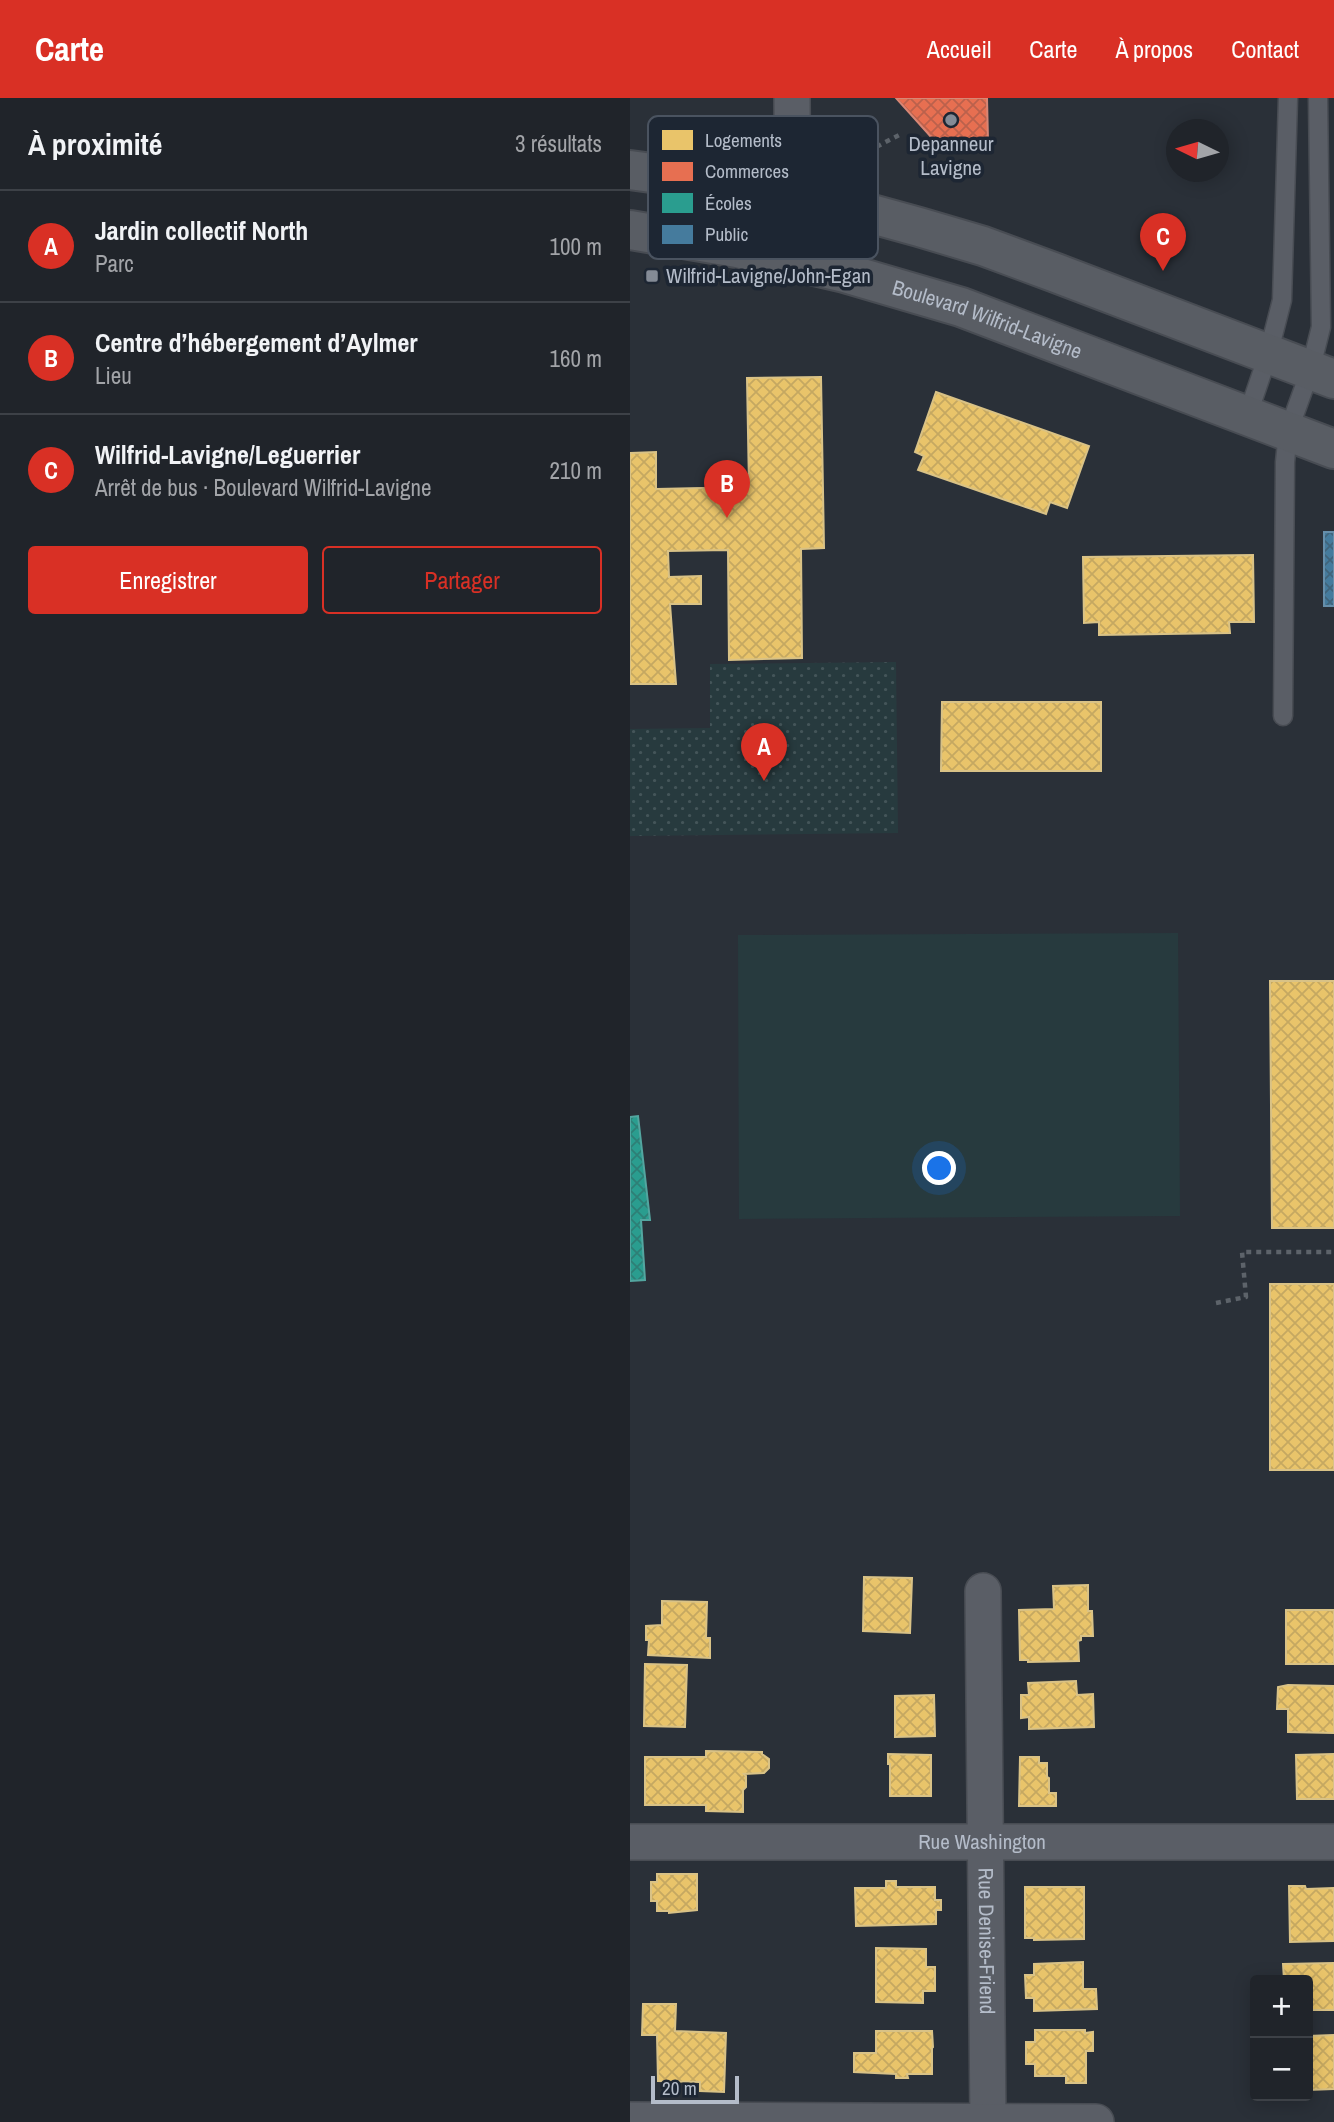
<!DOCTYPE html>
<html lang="fr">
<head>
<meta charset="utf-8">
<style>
	:root { --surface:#20242a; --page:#2d3036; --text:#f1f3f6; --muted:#a2a4a8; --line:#3d4147; --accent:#d93025 }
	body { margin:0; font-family:"Archivo Narrow",sans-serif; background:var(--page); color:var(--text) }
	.controls { position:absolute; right:21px; bottom:21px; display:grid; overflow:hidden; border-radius:7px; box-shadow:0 4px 18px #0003 }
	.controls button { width:63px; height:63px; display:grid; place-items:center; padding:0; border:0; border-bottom:2px solid var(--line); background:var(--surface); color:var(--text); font:35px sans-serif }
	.compass { position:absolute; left:536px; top:21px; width:63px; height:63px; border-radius:50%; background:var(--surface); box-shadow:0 4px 18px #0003; rotate:275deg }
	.scale { position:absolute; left:21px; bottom:18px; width:88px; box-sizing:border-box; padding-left:7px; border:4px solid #b4bcc9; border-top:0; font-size:19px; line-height:24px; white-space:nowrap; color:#b4bcc9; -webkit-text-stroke:5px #1d2633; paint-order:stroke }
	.you { position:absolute; left:310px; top:1071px; width:24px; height:24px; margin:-18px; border:5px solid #fff; border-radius:50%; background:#1a73e8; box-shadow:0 0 0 10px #1a73e833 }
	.badge { display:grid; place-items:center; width:46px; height:46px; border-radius:50%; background:var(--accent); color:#fff; font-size:23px; font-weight:700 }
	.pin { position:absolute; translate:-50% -58px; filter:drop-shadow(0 2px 4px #0008) }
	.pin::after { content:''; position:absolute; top:37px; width:24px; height:21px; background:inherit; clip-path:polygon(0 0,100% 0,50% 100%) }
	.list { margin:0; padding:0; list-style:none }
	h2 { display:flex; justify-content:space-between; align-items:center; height:91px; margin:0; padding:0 28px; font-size:30px }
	h2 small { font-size:23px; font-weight:400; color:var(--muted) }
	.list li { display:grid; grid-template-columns:46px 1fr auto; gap:21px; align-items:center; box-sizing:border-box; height:112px; padding:0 28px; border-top:2px solid var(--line) }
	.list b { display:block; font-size:26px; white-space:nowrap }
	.list p { margin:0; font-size:23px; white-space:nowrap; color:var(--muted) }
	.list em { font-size:23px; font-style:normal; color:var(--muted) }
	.actions { display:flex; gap:14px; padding:21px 28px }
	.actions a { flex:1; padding:16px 0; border:2px solid var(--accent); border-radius:7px; text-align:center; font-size:24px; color:var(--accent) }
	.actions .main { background:var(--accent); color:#fff }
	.map { position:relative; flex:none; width:704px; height:2024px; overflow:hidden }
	header { display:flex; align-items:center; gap:42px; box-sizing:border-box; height:98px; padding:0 35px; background:var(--accent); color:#fff }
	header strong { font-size:33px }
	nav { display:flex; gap:38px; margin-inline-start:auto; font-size:24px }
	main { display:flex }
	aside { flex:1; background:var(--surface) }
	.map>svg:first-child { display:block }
	.garden { fill:url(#garden-dots) }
	.pitch { fill:#273a3e }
	.homes { fill:url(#homes-cross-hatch); stroke:#d9c286; stroke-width:2 }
	.shops { fill:url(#shops-cross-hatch); stroke:#d88675; stroke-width:2 }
	.schools { fill:url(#schools-cross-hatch); stroke:#53a6a0; stroke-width:2 }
	.public { fill:url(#public-cross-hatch); stroke:#668eaa; stroke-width:2 }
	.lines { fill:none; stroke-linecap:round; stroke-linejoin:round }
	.service-casing { stroke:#484c53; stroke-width:21 }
	.minor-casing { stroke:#484c53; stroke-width:38 }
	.secondary-casing { stroke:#484c53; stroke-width:42 }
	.path { stroke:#5d636a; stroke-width:4.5; stroke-dasharray:5 5; stroke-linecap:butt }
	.service { stroke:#5a5e66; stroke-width:18 }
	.minor { stroke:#5a5e66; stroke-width:35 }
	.secondary { stroke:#595d64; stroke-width:38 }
	.poi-dot { fill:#848b96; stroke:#1d2633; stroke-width:2.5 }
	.labels { text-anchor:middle; stroke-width:7; stroke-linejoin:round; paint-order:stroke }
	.poi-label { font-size:21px; fill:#b4bcc9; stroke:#1d2633 }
	.street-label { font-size:21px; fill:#b4bcc9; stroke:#1d2633 }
	.key { fill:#1d2633; stroke:#4a5360; stroke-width:2 }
	.key-label { font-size:19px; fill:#b4bcc9 }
</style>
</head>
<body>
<header>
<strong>Carte</strong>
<nav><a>Accueil</a><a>Carte</a><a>À propos</a><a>Contact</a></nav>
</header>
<main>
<aside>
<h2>À proximité<small>3 résultats</small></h2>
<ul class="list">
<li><span class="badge">A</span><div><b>Jardin collectif North</b><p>Parc</p></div><em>100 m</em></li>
<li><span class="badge">B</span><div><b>Centre d’hébergement d’Aylmer</b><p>Lieu</p></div><em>160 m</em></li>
<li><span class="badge">C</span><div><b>Wilfrid-Lavigne/Leguerrier</b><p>Arrêt de bus · Boulevard Wilfrid-Lavigne</p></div><em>210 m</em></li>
</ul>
<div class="actions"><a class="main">Enregistrer</a><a>Partager</a></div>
</aside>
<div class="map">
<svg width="704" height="2024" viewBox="0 0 704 2024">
	<defs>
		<pattern id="garden-dots" width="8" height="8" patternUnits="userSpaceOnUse" patternTransform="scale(1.75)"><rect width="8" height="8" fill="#273a3e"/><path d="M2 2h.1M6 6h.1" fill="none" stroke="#445559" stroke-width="1.8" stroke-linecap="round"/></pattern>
		<pattern id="homes-cross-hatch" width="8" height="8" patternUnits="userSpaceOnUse" patternTransform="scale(1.75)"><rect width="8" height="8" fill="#e9c46a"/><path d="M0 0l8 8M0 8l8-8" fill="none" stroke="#c5a861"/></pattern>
		<pattern id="shops-cross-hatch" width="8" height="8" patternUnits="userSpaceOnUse" patternTransform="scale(1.75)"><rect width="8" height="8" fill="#e76f51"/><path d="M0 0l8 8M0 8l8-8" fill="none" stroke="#bb614c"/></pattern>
		<pattern id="schools-cross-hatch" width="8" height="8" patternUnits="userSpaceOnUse" patternTransform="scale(1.75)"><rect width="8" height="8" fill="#2a9d8f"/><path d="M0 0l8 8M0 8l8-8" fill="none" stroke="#2e7f76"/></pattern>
		<pattern id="public-cross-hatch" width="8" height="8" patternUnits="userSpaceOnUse" patternTransform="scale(1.75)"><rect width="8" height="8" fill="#457b9d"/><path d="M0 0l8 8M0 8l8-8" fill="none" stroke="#40647b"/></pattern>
	</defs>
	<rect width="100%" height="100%" fill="#2a3038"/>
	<polygon class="garden" points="266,564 268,735 0,738 0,631 80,630 80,566"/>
	<polygon class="pitch" points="548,835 550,1118 109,1121 108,837"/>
	<g class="homes">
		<polygon points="191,279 194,450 171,451 172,560 99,562 98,452 38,453 39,479 71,478 71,506 40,506 46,586 0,586 0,355 26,354 26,391 119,389 117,280"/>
		<polygon points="306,294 459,348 437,410 420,404 416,416 288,372 294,358 285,354"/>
		<polygon points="623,457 624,524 599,524 600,535 469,537 469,524 454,525 453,459"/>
		<polygon points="312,604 471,604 471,673 311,673"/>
		<polygon points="640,883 704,883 704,1130 642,1130"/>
		<rect x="640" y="1186" width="64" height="186"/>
		<polygon points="234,1479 282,1480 280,1535 233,1533"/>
		<polygon points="458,1487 458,1513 462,1513 463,1538 451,1538 451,1542 448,1543 449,1563 398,1564 398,1562 390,1562 389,1512 424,1511 423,1488"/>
		<polygon points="32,1503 77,1504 76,1540 80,1540 80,1560 18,1557 19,1542 16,1542 16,1528 32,1527"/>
		<rect x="656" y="1512" width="48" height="54"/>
		<polygon points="15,1566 57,1567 55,1629 14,1628"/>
		<polygon points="446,1583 447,1597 463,1596 464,1629 399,1631 399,1619 391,1620 391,1597 399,1597 398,1585"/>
		<polygon points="658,1587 704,1588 704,1635 658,1634 658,1611 647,1611 648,1589"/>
		<polygon points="304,1597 305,1638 265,1639 265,1598"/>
		<polygon points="76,1653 132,1654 132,1656 139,1661 139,1670 134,1675 114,1676 116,1678 116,1689 113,1692 113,1714 76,1713 76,1707 15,1707 15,1659 76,1659"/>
		<polygon points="258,1656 301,1657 301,1698 260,1698 260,1666 258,1666"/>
		<polygon points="704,1656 704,1701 667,1701 666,1657"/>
		<polygon points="390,1659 409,1659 409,1665 417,1665 417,1679 419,1680 419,1695 426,1695 426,1708 389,1708"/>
		<polygon points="27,1776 67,1776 67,1812 39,1815 39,1813 27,1813 27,1803 21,1803 21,1784 27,1784"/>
		<polygon points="256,1783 266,1783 266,1789 305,1789 305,1802 311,1802 311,1812 306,1812 306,1826 226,1828 225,1790 256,1790"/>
		<polygon points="659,1788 675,1788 676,1791 704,1790 704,1843 660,1844"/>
		<polygon points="395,1789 454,1789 454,1841 404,1842 404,1840 395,1840"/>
		<polygon points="246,1850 296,1851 296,1869 305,1869 305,1893 293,1893 293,1905 246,1904"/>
		<polygon points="453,1864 453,1891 466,1891 467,1911 404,1913 404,1900 396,1900 395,1877 404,1877 404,1866"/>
		<polygon points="704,1865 704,1912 678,1912 678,1882 654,1882 653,1866"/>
		<polygon points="13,1906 46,1906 45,1933 96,1935 94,1994 70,1993 70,1984 28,1983 27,1937 12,1937"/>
		<polygon points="405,1932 455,1932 455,1935 463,1934 463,1953 456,1953 456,1985 436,1985 436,1978 405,1978 405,1966 396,1966 396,1944 405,1944"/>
		<polygon points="246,1933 302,1933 303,1949 302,1950 302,1976 277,1976 278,1980 266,1980 266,1976 224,1974 224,1955 246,1955"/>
		<polygon points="704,1937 704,1991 678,1992 678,1938"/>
	</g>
	<polygon class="shops" points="266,0 357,0 358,43 302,40"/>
	<polygon class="schools" points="8,1018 20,1122 11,1122 15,1182 0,1183 0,1019"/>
	<rect class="public" x="694" y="434" width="10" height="74"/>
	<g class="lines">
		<g class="service-casing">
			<g id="service">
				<polyline points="617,319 638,257 652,202 658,0"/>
				<polyline points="653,618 655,364 658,334 680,273 691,229 688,0"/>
			</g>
		</g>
		<g class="minor-casing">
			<g id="minor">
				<polyline points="162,0 163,163"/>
				<path id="s1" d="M353,1493L358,2024"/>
				<path id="s2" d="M0,1744H704"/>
				<polyline points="0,2022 466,2024"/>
			</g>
		</g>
		<g class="secondary-casing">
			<g id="secondary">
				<polyline points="0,72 162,94 289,129 353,148 426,175 704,281"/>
				<path id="s3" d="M0,132L107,150L163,163L215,175L331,209L704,351"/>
			</g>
		</g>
		<g class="path">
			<polyline points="194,69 208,53 248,48 271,36"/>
			<polyline points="586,1205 616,1199 612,1154 704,1154"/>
		</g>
		<use href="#service" class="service"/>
		<use href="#minor" class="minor"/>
		<use href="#secondary" class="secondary"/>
	</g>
	<g class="poi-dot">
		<circle cx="321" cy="22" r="7"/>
		<rect x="15" y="171" width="14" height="14" rx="3.5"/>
	</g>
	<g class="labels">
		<g class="poi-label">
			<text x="321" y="53">Depanneur<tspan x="321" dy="24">Lavigne</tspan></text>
			<text x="36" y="185" text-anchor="start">Wilfrid-Lavigne/John-Egan</text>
		</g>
		<g class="street-label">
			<text dy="7" stroke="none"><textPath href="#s3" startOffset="369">Boulevard Wilfrid-Lavigne</textPath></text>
			<text dy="7" stroke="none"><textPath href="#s2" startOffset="352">Rue Washington</textPath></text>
			<text dy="7" stroke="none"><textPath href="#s1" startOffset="350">Rue Denise-Friend</textPath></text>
		</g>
	</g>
	<rect x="18" y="18" width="230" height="143" rx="10" class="key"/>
	<rect x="32" y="32" width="31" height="20" fill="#e9c46a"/>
	<rect x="32" y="64" width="31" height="19" fill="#e76f51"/>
	<rect x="32" y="95" width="31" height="20" fill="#2a9d8f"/>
	<rect x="32" y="127" width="31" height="19" fill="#457b9d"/>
	<g class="key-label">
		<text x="75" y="49">Logements</text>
		<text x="75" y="80">Commerces</text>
		<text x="75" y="112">Écoles</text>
		<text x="75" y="143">Public</text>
	</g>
</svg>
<div class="controls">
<button>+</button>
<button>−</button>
</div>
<svg class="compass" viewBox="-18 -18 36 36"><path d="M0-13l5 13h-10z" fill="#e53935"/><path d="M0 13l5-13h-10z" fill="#a2a4a8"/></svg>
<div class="scale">20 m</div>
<div class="you"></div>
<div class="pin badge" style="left:134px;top:683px">A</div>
<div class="pin badge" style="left:97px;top:420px">B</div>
<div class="pin badge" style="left:533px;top:173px">C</div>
</div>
</main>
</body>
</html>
